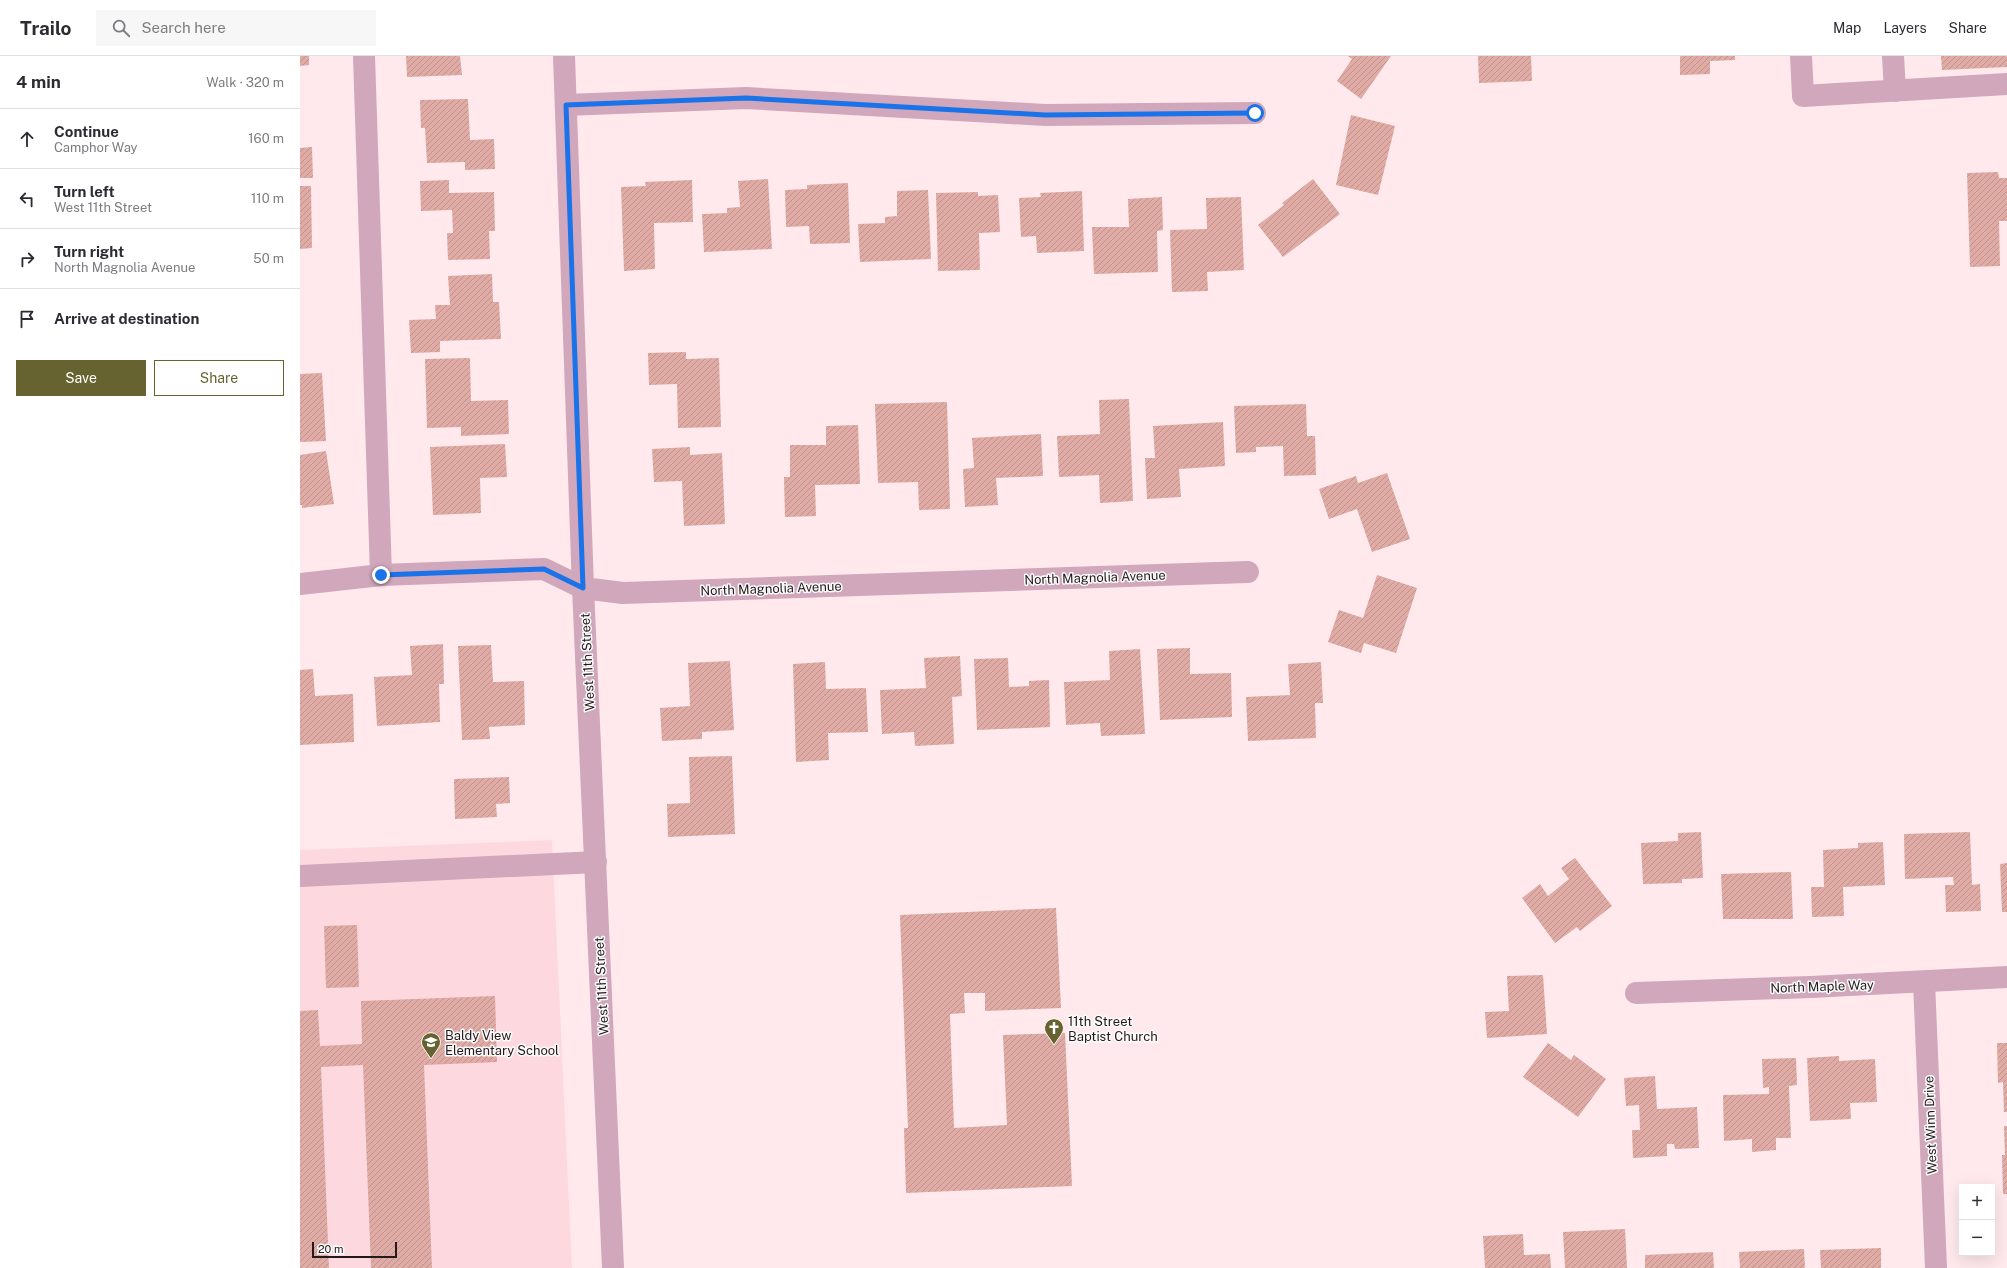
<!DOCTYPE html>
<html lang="en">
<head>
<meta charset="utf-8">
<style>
	:root { --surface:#fff; --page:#f7f7f7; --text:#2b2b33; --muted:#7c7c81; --line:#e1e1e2; --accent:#676330 }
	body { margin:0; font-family:"Public Sans",sans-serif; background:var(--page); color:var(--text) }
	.controls { position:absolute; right:12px; bottom:12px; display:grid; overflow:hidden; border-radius:0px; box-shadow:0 4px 16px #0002 }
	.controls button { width:36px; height:36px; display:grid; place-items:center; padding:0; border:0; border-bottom:1px solid var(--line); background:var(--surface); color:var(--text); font:20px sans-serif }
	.scale { position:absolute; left:12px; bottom:10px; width:85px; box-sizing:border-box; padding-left:4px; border:2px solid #25191b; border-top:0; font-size:11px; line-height:14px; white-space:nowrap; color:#25191b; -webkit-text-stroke:3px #fcfcfc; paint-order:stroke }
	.stop { position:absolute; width:12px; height:12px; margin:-9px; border:3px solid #1a73e8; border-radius:50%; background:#fff }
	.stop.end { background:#1a73e8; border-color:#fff; box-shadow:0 1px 4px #0008 }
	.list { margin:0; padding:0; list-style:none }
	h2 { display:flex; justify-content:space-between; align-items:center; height:52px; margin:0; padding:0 16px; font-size:17px }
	h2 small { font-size:13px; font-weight:400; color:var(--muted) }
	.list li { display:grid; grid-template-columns:26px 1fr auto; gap:12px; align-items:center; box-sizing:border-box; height:60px; padding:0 16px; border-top:1px solid var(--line) }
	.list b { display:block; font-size:15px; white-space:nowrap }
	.list p { margin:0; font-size:13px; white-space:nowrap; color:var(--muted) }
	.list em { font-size:13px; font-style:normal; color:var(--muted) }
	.actions { display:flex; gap:8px; padding:12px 16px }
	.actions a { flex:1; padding:9px 0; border:1px solid var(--accent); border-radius:0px; text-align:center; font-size:14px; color:var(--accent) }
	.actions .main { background:var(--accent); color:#fff }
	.icon { flex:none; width:22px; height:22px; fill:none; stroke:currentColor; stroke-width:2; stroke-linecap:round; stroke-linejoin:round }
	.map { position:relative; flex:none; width:1707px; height:1212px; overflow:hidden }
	header { display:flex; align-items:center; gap:24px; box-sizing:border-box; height:56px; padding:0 20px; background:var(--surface); border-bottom:1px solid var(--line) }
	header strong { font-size:19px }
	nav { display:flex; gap:22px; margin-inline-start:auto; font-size:14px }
	.search { width:280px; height:36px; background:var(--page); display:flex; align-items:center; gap:10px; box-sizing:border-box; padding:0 14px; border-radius:0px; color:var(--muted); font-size:15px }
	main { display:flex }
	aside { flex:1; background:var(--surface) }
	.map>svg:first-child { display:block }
	.built { fill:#fdd9df }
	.building { fill:url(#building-hatch) }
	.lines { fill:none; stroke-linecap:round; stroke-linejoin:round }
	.minor { stroke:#d0a7bb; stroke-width:22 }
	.route { stroke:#1a73e8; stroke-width:5 }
	.labels { text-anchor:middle; stroke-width:3; stroke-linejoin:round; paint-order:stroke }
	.street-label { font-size:13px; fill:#25191b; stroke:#fcfcfc }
	.poi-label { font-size:13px; fill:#25191b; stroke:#fcfcfc; text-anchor:start }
</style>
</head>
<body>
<header>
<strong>Trailo</strong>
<div class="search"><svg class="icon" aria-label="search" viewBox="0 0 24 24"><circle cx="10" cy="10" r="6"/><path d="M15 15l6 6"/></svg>Search here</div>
<nav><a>Map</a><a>Layers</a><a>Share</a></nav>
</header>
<main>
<aside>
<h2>4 min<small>Walk · 320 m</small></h2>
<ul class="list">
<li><svg class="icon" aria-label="ahead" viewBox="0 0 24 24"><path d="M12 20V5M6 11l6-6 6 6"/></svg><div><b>Continue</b><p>Camphor Way</p></div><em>160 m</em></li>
<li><svg class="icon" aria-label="left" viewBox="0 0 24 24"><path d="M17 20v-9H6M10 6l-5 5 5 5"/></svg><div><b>Turn left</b><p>West 11th Street</p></div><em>110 m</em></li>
<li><svg class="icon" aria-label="right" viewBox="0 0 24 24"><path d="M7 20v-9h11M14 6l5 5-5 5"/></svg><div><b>Turn right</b><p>North Magnolia Avenue</p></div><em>50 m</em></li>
<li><svg class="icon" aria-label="arrive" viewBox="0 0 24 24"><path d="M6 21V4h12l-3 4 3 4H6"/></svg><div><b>Arrive at destination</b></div></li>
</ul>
<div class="actions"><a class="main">Save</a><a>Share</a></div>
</aside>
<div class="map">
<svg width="1707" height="1212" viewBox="0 0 1707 1212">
	<defs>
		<pattern id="building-hatch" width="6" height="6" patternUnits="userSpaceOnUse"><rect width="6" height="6" fill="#dfaba4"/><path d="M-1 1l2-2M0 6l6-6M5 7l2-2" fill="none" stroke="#bf938d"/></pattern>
	</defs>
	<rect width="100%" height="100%" fill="#ffe9ec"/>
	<polygon class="built" points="252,784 272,1212 0,1212 0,794"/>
	<g class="building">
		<polygon points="0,0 9,0 9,9 0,10"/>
		<polygon points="106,0 160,0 162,19 107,21"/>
		<polygon points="1048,0 1091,0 1061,43 1037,25 1052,3"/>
		<polygon points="1178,0 1231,0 1232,25 1179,27"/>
		<polygon points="1380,0 1435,0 1435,4 1410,5 1410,18 1380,19"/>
		<polygon points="1641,0 1707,0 1707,11 1642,14"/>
		<polygon points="168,43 170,84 194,83 195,113 165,114 165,106 127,107 125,72 121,72 120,44"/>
		<polygon points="1051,59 1095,70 1078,139 1036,129"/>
		<polygon points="12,91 13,122 0,122 0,92"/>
		<polygon points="1698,116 1699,122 1707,122 1707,165 1699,165 1700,210 1670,211 1667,117"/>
		<polygon points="468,123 472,193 404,196 402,158 427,157 427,152 440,151 438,125"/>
		<polygon points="1013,123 1040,158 983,201 958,169 984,149 982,147"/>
		<polygon points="149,124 149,137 194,136 195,175 189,175 190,203 148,204 147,177 153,177 152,154 121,155 120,125"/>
		<polygon points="392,124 393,166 354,167 355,213 324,215 321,131 346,130 345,126"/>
		<polygon points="548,127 550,187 510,188 509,170 486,171 485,134 507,133 507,129"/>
		<polygon points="0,130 11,130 12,192 0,193"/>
		<polygon points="628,134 631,203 560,206 558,168 585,167 585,161 597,160 597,135"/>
		<polygon points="782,135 784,195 737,197 736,180 721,181 719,142 741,141 740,137"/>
		<polygon points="678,136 678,140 698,139 700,176 679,177 680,214 638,215 636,137"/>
		<polygon points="862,141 863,174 857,175 858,216 794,218 792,171 829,171 828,143"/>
		<polygon points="941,141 944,214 907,216 908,235 872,236 870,174 907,173 906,142"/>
		<polygon points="192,218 193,246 199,246 201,283 140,285 140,296 111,297 109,264 136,263 135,249 150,249 148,220"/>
		<polygon points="386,296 386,303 419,302 421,371 378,372 377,328 349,329 348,297"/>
		<polygon points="170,302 171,345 208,344 209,378 161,380 161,371 127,372 125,303"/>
		<polygon points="22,317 26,385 0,386 0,318"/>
		<polygon points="829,343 833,445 800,447 799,419 759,421 757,380 800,378 799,344"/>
		<polygon points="647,346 650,453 619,454 618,426 578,427 575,348"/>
		<polygon points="1006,348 1007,380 1015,380 1016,419 984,420 983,390 956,391 956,396 936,397 934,350"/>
		<polygon points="923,366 925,410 879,413 881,441 847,443 845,402 855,402 853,370"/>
		<polygon points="558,369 560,428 515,429 516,460 485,461 484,421 490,421 490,389 526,389 526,370"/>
		<polygon points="741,378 743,420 696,422 698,449 665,451 663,413 674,412 672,382"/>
		<polygon points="205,388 207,421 180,422 181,457 133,459 130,391"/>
		<polygon points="390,391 390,399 422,397 425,468 384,470 382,425 354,426 352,393"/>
		<polygon points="26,395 34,448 2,452 2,449 0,449 0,399"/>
		<polygon points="1087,417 1110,483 1072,496 1057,453 1029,463 1019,433 1056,420 1058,427"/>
		<polygon points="1077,519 1117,532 1096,597 1064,587 1061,597 1028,586 1039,554 1063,562"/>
		<polygon points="143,588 144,628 139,628 140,666 77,670 74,621 112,619 110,590"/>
		<polygon points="191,589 193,626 224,625 225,669 189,671 190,683 162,684 158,590"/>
		<polygon points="890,592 890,618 931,617 932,661 860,664 857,593"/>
		<polygon points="840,593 845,678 801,680 800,667 766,669 764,626 810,624 809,595"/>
		<polygon points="660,600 662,640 652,641 654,688 615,690 614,676 582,678 580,634 626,632 624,602"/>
		<polygon points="708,602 709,631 729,630 729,625 749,624 750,671 677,674 674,603"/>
		<polygon points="430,605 434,674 402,676 402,683 362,685 360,652 390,650 388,607"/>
		<polygon points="525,606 526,633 566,632 568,676 528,677 529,704 496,706 493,608"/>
		<polygon points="1021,606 1023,647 1015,647 1016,682 948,685 946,641 990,639 988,608"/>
		<polygon points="13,613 15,640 53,638 54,686 0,689 0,614"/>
		<polygon points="432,700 435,778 368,781 367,748 390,747 389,701"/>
		<polygon points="209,721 210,747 196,748 197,761 155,763 154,723"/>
		<polygon points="1401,776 1403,822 1382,823 1382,827 1343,828 1341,787 1378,785 1378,777"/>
		<polygon points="1670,776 1672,829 1680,828 1681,855 1646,856 1645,829 1654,829 1653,821 1605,823 1604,778"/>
		<polygon points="1583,786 1585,829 1543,831 1544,860 1512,861 1511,831 1524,831 1523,794 1558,792 1558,787"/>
		<polygon points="1275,802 1312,850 1280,875 1277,871 1255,887 1222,842 1240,828 1248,840 1269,823 1261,812"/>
		<polygon points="1707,807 1707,856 1702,856 1700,808"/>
		<polygon points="1491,816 1493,863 1423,863 1421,818"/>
		<polygon points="756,852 761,952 685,955 685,937 664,937 665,957 650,958 654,1072 707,1069 703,979 765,977 772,1130 606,1137 604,1072 608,1072 600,859"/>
		<polygon points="57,869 59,931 26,932 24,870"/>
		<polygon points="1243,919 1247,978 1187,982 1185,956 1209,955 1207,920"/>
		<polygon points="195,940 197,1006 124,1009 132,1212 71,1212 63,1009 21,1011 29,1212 0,1212 0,955 18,954 20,990 62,988 61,945"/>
		<polygon points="1248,987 1271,1004 1274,999 1306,1023 1278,1061 1223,1021"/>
		<polygon points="1697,987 1707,987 1707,1056 1704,1056 1703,1026 1698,1027"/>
		<polygon points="1539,1000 1539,1005 1575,1003 1577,1046 1550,1047 1551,1063 1510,1065 1507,1002"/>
		<polygon points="1496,1002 1497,1029 1489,1030 1491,1082 1476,1082 1476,1094 1452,1096 1452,1083 1424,1085 1423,1039 1469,1038 1469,1031 1463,1032 1462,1003"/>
		<polygon points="1355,1020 1357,1053 1397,1051 1399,1092 1375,1093 1374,1088 1367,1088 1367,1100 1333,1102 1332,1074 1340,1074 1339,1049 1326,1050 1324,1022"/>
		<polygon points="1704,1070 1707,1070 1707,1138 1703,1138 1702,1099 1705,1099"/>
		<polygon points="1325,1173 1327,1212 1265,1212 1263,1176"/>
		<polygon points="1223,1178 1224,1199 1250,1198 1251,1212 1185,1212 1183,1180"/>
		<polygon points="1581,1192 1581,1212 1521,1212 1520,1194"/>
		<polygon points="1504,1193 1505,1212 1440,1212 1439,1196"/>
		<polygon points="1413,1196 1414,1212 1345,1212 1345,1199"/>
	</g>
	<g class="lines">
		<g class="minor">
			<polyline points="64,0 81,519"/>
			<polyline points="264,0 283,532 313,1212"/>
			<polyline points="1501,0 1503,40 1707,28"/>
			<polyline points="1593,0 1595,35"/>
			<polyline points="266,49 446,42 745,59 955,57"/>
			<polyline points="0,528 81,519 244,513 283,532 323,537 948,516"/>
			<polyline points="0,820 296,806"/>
			<polyline points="1624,926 1636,1212"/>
			<polyline points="1336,937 1511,931 1707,921"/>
		</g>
	</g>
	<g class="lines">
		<polyline class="route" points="81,519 244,513 283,532 266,49 446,42 745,59 955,57"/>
	</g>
	<defs>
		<g id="church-pin" transform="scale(1)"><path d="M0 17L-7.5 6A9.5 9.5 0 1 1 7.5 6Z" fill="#676330" stroke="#fcfcfc"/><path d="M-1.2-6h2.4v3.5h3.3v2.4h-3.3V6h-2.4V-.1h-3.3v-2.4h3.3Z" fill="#fff"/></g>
		<g id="school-pin" transform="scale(1)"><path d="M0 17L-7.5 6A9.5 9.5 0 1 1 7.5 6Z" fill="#676330" stroke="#fcfcfc"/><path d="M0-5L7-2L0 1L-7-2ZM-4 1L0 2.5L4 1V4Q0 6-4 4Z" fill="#fff"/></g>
	</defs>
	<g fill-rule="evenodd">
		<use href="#church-pin" x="754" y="972"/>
		<use href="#school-pin" x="131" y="986"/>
	</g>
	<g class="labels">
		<g class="street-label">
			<text transform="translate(795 521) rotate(-2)" y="5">North Magnolia Avenue</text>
			<text transform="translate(471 532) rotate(-2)" y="5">North Magnolia Avenue</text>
			<text transform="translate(287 606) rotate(-93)" y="5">West 11th Street</text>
			<text transform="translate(301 930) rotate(-93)" y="5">West 11th Street</text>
			<text transform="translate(1522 930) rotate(-2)" y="5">North Maple Way</text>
			<text transform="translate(1630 1069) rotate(-92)" y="5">West Winn Drive</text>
		</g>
		<g class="poi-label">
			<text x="768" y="970">11th Street<tspan x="768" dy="15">Baptist Church</tspan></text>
			<text x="145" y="984">Baldy View<tspan x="145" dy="15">Elementary School</tspan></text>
		</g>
	</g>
</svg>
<div class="controls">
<button>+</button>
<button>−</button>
</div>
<div class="scale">20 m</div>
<div class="stop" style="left:955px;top:57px"></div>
<div class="stop end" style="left:81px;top:519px"></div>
</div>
</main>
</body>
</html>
